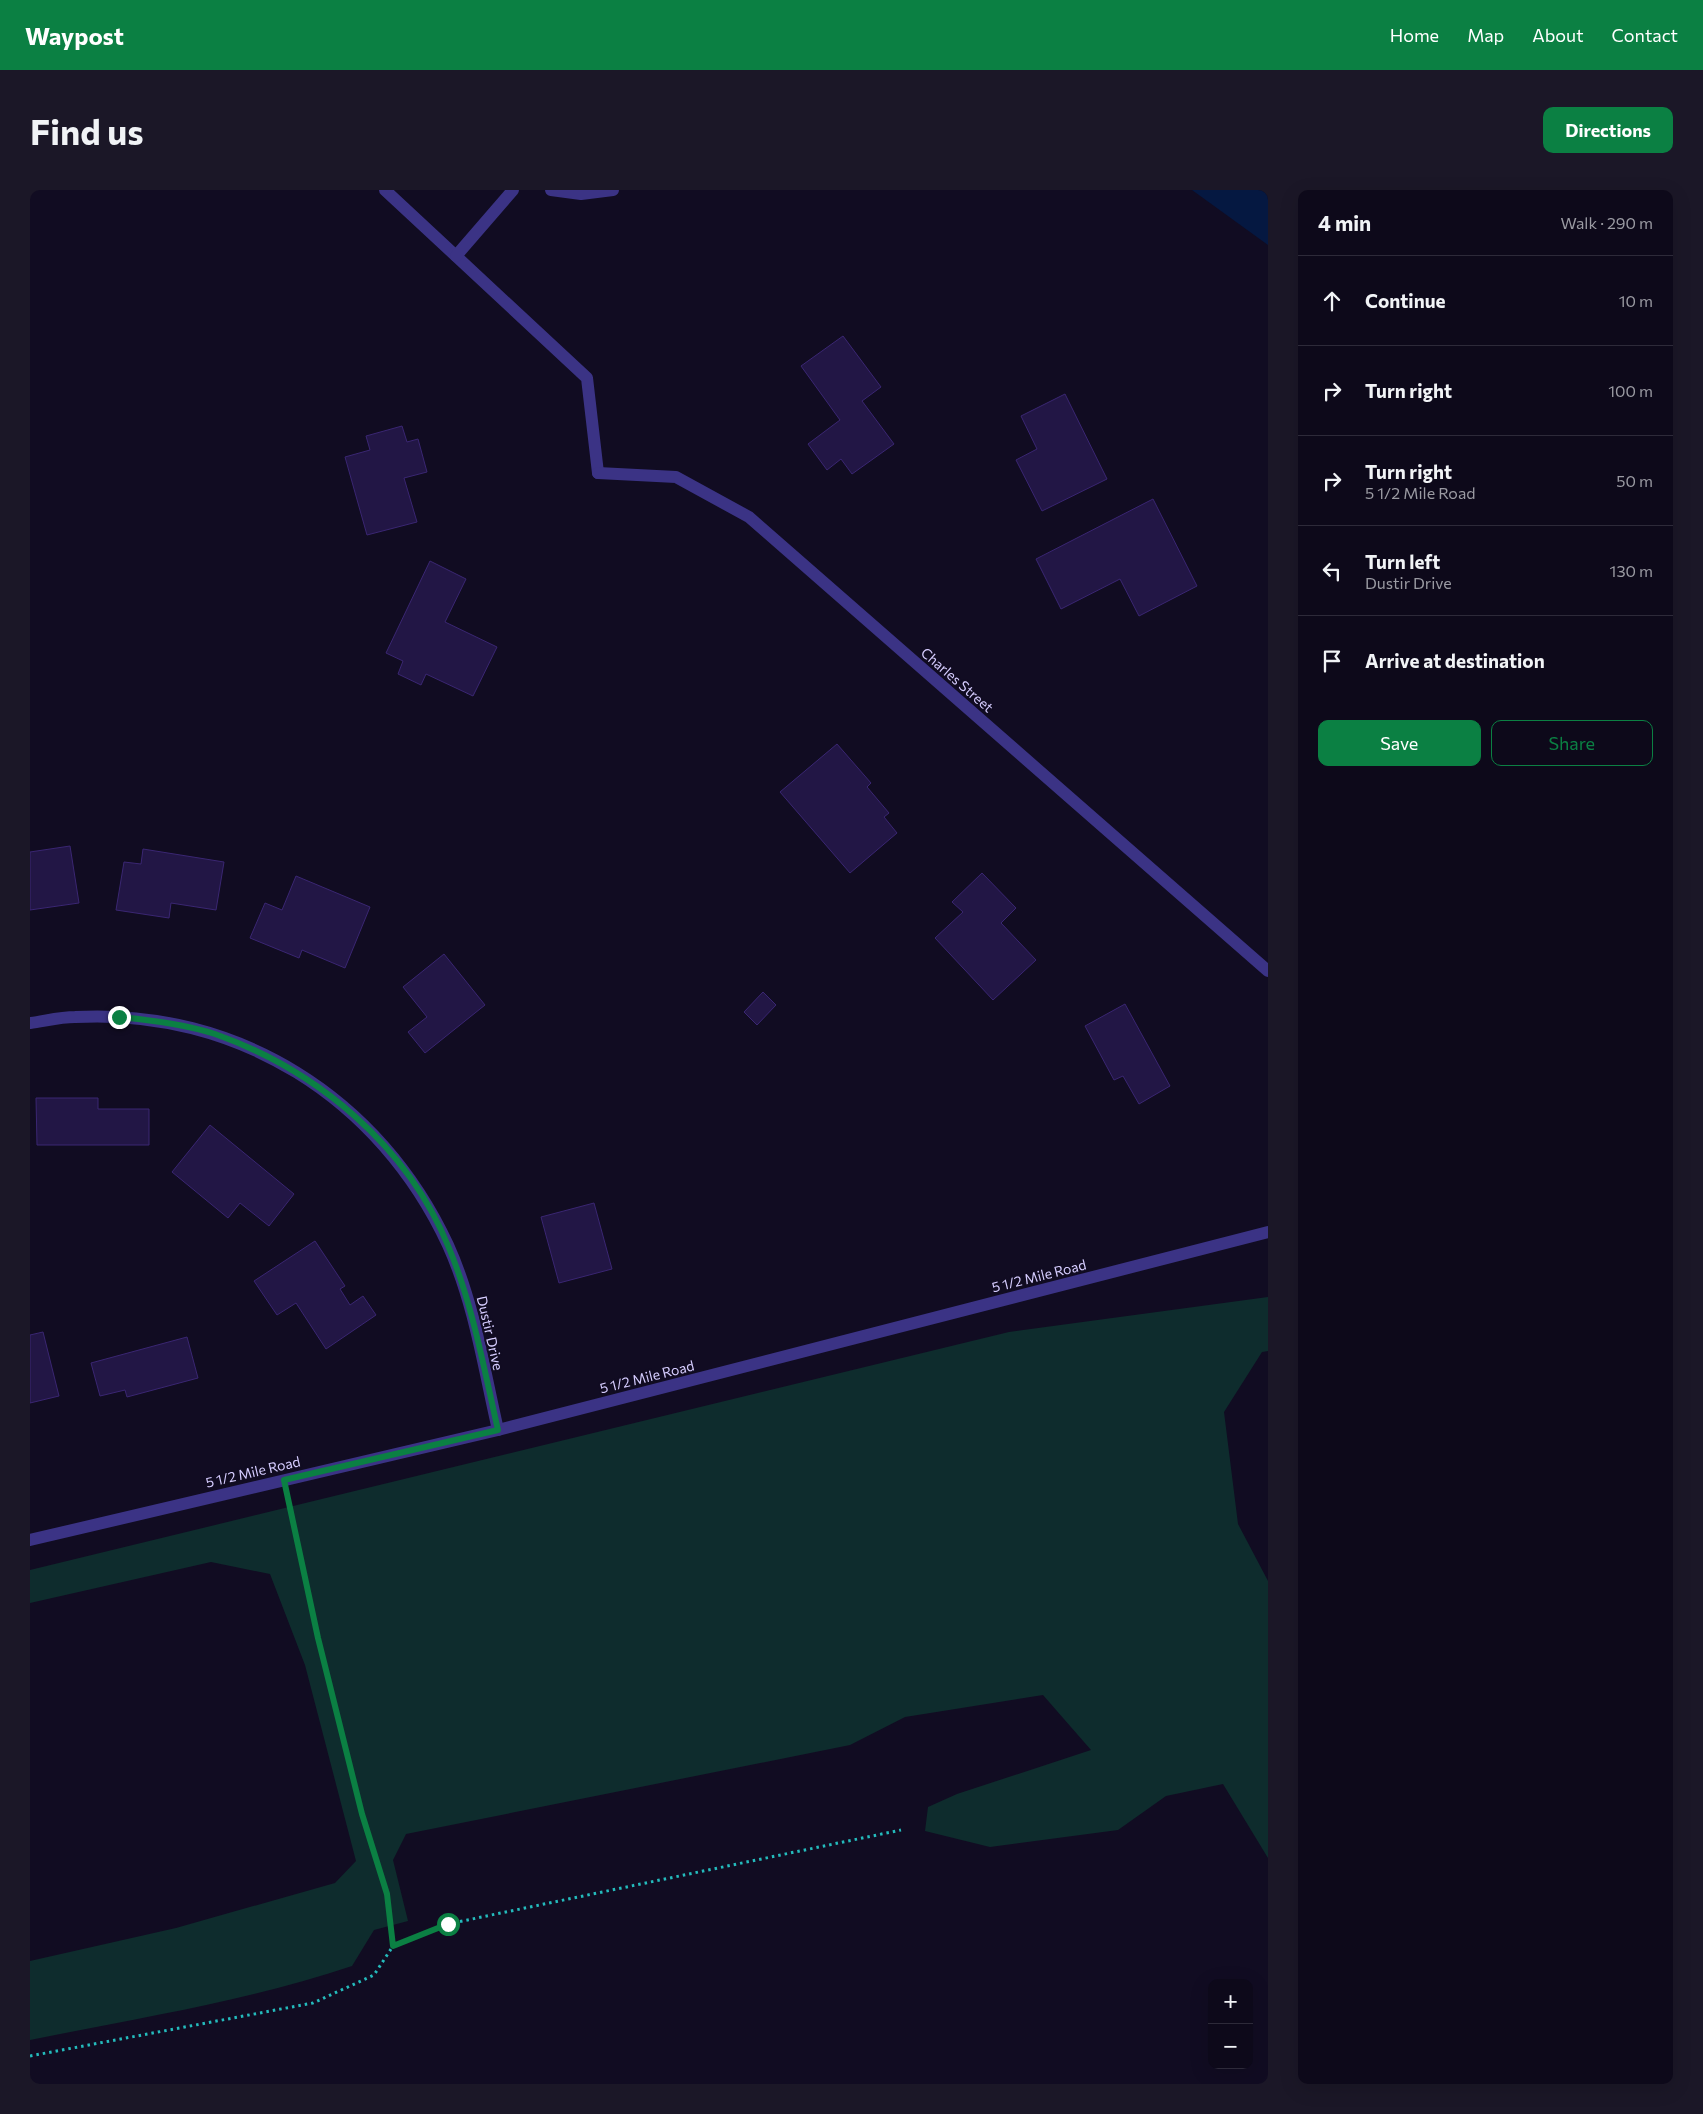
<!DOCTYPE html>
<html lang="en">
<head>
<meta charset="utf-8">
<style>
	:root { --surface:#0d091a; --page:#1b1727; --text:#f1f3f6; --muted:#9a9aa2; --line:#2d2a39; --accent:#0b8043 }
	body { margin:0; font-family:Commissioner,sans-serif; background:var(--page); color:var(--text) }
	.controls { position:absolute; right:15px; bottom:15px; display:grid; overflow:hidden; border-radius:10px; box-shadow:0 5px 20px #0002 }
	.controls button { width:45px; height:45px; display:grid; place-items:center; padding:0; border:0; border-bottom:1px solid var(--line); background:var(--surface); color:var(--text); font:25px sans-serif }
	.stop { position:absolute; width:15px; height:15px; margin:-11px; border:4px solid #0b8043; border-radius:50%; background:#fff }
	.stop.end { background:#0b8043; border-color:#fff; box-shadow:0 1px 5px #0008 }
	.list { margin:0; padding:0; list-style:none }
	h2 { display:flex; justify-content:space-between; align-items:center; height:65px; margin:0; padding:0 20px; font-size:21px }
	h2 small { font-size:16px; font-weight:400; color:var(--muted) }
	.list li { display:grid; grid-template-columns:32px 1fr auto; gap:15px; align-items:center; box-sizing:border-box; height:90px; padding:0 20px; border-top:1px solid var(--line) }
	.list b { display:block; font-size:19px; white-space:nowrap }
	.list p { margin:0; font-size:16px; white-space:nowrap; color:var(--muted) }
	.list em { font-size:16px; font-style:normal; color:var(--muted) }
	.actions { display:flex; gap:10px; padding:15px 20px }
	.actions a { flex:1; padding:11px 0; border:1px solid var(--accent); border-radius:10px; text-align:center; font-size:18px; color:var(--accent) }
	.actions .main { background:var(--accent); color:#fff }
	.icon { flex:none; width:28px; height:28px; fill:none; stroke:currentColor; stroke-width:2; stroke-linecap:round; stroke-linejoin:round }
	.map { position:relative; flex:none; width:1238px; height:1894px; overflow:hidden; border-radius:10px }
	header { display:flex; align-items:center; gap:30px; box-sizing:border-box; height:70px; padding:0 25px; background:var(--accent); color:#fff }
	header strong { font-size:24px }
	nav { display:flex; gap:28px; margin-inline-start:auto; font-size:18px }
	.intro { display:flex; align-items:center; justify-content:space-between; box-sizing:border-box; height:120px; padding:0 30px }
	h1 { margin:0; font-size:35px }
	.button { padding:12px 22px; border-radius:10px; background:var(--accent); color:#fff; font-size:18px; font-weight:700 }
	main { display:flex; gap:30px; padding:0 30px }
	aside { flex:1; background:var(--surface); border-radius:10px; box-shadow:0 5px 20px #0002 }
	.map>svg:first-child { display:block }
	.green { fill:#0e2c2d }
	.water { fill:#051841 }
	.building { fill:#221645; stroke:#3a2672 }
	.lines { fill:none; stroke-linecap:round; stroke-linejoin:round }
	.path { stroke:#24bbbc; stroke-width:3; stroke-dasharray:2.5 4; stroke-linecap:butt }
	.service { stroke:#3b3385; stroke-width:12 }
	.minor { stroke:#3b3385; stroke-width:12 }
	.route { stroke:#0b8043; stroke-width:6 }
	.labels { text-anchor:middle; stroke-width:4; stroke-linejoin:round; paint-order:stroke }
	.street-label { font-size:14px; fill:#d6cdff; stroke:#110c22 }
</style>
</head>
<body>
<header>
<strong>Waypost</strong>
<nav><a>Home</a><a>Map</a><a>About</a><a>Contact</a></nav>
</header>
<div class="intro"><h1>Find us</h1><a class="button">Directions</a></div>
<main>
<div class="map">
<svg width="1238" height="1894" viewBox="0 0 1238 1894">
	<rect width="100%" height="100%" fill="#110c22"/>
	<path class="green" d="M1238,1107V1161L1232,1162L1194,1222L1208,1334L1238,1391V1668L1193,1594L1136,1606L1088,1640L960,1657L895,1641L898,1617L927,1604L1061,1560L1013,1505L875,1527L820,1555L376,1644L363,1670L378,1731L344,1740L322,1776C218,1811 108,1828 0,1850V1771L146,1738L305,1693L326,1671L275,1475L240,1384L181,1372L0,1413V1380L979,1142Z"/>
	<polygon class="water" points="1162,0 1238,0 1238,55"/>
	<g class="building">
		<polygon points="813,146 851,197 832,211 864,254 822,284 811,269 797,280 778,254 810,230 771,176"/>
		<polygon points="1035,204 1077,289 1012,321 986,270 1007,259 991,226"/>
		<polygon points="372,236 377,252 388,249 397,282 374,288 387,332 337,345 315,267 340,260 336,246"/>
		<polygon points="1123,309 1167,396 1109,426 1090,389 1031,419 1006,369"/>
		<polygon points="400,371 436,389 415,432 467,457 443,506 396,484 391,495 368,484 373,471 356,463"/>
		<polygon points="807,554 841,593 837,597 859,623 854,627 867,643 820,683 750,602"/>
		<polygon points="40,656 49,713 0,720 0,662"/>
		<polygon points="113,659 194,672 186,720 141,713 139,728 86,720 94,672 111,674"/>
		<polygon points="952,683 986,718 971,733 1006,770 963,810 905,748 933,722 922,712"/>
		<polygon points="266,686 340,717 315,778 272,760 269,768 220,748 235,713 252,720"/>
		<polygon points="414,764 455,815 395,863 378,842 397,827 373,797"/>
		<polygon points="733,802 746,815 727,835 714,822"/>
		<polygon points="1095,814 1140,896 1109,914 1093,886 1084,890 1055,836"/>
		<polygon points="6,908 68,908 68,919 119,919 119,955 7,955"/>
		<polygon points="180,935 264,1004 239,1036 210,1013 198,1028 142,982"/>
		<polygon points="564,1013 582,1079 529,1093 511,1027"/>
		<polygon points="285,1051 315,1096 310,1099 320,1115 333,1106 346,1125 296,1159 266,1113 247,1125 224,1091"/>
		<polygon points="13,1142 29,1206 0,1213 0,1145"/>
		<polygon points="157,1147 168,1188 97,1207 95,1200 70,1206 61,1173"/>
	</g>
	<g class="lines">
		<g class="path">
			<polyline points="363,1756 418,1734 871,1640"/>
			<polyline points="0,1866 283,1813 344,1785 363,1756 357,1704 332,1624 288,1448 259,1313"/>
		</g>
		<g class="service">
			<polyline points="355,0 557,188 568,283"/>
			<polyline points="521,0 551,4 583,0"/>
			<polyline points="426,66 483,0"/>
		</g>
		<g class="minor">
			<polyline points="568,283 646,287 719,327 1238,781"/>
			<path d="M0,833C15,831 30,827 45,827C207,818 350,908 418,1055C444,1112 454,1179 468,1240"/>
			<polyline points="0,1350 468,1240 1238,1042"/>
		</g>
	</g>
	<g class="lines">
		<path class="route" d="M89,827C121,830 154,834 185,844C287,880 378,956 419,1058C443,1116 454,1179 468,1240L254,1290L288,1448L332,1624L357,1704L363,1756L418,1734"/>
	</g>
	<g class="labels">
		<g class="street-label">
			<text transform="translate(927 490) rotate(41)" y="5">Charles Street</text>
			<text transform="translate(1009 1086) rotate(-14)" y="5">5 1/2 Mile Road</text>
			<text transform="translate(460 1143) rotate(77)" y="5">Dustir Drive</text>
			<text transform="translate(617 1187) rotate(-14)" y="5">5 1/2 Mile Road</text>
			<text transform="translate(223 1282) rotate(-13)" y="5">5 1/2 Mile Road</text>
		</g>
	</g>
</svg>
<div class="controls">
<button>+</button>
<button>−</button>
</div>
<div class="stop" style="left:418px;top:1734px"></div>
<div class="stop end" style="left:89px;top:827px"></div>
</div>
<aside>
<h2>4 min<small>Walk · 290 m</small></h2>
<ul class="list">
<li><svg class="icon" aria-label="ahead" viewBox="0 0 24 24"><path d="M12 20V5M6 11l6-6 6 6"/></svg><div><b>Continue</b></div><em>10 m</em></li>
<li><svg class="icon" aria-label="right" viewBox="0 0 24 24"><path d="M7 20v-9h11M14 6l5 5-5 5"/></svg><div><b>Turn right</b></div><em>100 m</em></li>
<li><svg class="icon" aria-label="right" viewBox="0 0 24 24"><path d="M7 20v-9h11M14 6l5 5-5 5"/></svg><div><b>Turn right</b><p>5 1/2 Mile Road</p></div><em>50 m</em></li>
<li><svg class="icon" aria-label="left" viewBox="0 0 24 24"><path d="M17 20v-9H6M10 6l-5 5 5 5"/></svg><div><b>Turn left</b><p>Dustir Drive</p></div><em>130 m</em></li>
<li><svg class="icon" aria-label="arrive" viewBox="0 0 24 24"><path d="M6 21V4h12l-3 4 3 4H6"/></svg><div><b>Arrive at destination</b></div></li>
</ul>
<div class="actions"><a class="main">Save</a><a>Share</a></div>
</aside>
</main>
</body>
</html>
